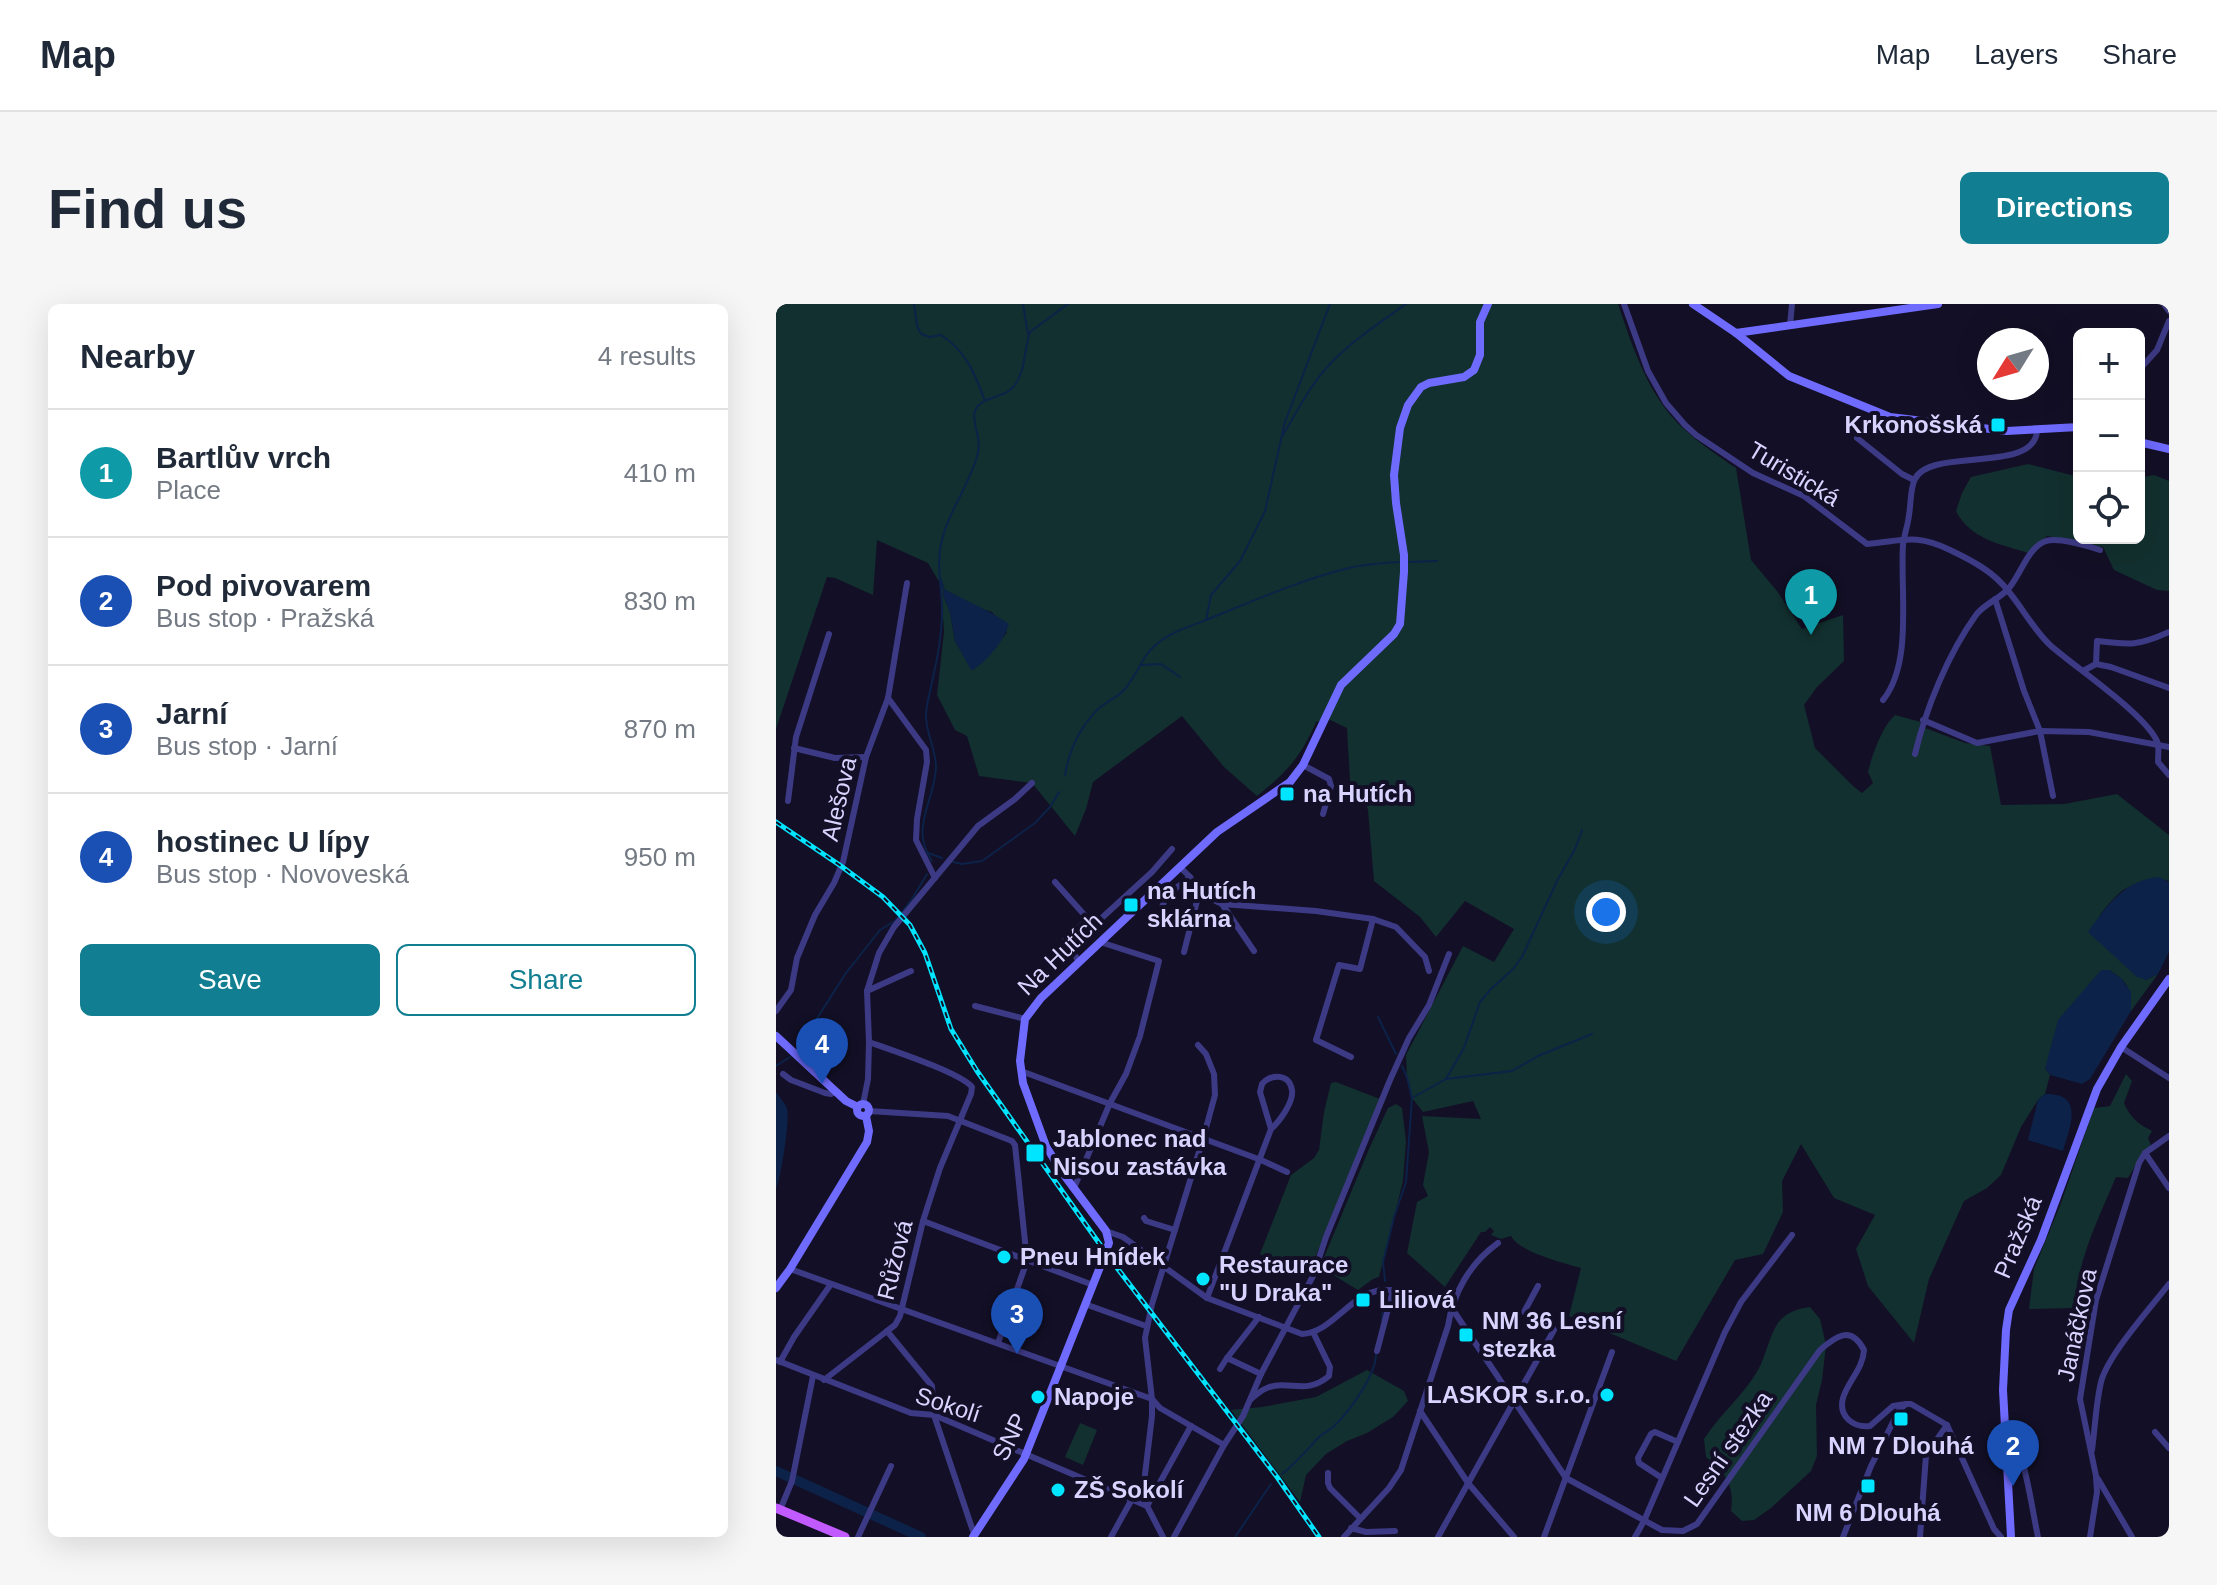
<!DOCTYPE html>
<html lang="en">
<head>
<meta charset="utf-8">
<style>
	:root { --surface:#fff; --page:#f6f6f7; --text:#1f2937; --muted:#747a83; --line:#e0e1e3; --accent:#117e91 }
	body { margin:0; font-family:Helvetica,sans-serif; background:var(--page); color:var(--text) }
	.controls { position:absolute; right:24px; top:24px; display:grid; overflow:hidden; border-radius:12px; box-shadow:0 8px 32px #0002 }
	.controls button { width:72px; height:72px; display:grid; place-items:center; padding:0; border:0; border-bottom:2px solid var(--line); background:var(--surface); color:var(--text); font:40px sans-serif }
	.compass { position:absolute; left:1201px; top:24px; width:72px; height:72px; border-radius:50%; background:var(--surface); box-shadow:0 8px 32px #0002; rotate:233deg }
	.you { position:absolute; left:830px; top:608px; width:28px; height:28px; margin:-20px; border:6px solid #fff; border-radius:50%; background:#1a73e8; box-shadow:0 0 0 12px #1a73e833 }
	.badge { display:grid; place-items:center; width:52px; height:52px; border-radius:50%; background:var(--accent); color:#fff; font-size:26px; font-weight:700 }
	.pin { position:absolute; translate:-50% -66px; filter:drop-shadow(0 2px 4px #0008) }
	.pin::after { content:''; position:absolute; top:42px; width:28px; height:24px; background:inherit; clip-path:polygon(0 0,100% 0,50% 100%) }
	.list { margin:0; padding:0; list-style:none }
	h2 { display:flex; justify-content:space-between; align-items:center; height:104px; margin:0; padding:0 32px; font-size:34px }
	h2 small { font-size:26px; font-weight:400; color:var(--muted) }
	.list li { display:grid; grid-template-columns:52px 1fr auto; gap:24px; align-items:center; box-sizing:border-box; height:128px; padding:0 32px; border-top:2px solid var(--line) }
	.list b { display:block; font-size:30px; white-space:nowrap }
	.list p { margin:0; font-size:26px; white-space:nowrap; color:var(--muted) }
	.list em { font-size:26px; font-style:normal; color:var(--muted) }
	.actions { display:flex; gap:16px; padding:24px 32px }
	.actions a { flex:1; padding:18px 0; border:2px solid var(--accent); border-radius:12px; text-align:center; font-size:28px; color:var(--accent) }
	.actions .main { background:var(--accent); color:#fff }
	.icon { flex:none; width:44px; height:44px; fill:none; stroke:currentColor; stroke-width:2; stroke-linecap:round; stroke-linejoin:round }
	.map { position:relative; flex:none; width:1393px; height:1233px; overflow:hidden; border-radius:12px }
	header { display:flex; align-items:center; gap:48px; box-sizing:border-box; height:112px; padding:0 40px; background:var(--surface); border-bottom:2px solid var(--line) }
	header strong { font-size:38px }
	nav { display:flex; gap:44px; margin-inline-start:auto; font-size:28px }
	.intro { display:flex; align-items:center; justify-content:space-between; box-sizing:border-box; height:192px; padding:0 48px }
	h1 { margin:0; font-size:56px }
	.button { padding:20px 36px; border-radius:12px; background:var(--accent); color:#fff; font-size:28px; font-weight:700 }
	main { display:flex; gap:48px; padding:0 48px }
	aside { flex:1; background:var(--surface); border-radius:12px; box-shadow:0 8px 32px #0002 }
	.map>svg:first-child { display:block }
	.green { fill:#12302f; fill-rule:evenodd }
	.water { fill:#0c2248 }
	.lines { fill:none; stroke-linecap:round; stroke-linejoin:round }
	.stream { stroke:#0c2248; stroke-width:2 }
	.river { stroke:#0c2248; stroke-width:10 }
	.street { stroke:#3d3a85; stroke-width:6 }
	.secondary { stroke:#6f6bff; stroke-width:8 }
	.primary { stroke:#c25bff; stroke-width:9 }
	.rail-casing { stroke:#00e5ff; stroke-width:5 }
	.rail { stroke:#130f26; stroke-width:2; stroke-dasharray:6; stroke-linecap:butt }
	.poi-dot { fill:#00e5ff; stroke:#130f26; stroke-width:3 }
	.labels { text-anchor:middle; stroke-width:8; stroke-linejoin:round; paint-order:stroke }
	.poi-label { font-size:24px; font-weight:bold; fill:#d9d4ff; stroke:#130f26; text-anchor:start }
	.street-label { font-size:24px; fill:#d9d4ff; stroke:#130f26 }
</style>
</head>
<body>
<header>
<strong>Map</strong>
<nav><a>Map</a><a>Layers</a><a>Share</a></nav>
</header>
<div class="intro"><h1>Find us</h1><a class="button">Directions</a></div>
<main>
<aside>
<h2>Nearby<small>4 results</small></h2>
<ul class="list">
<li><span class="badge" style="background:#0f9aa8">1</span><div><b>Bartlův vrch</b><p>Place</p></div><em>410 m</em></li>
<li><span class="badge" style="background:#1a4fb4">2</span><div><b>Pod pivovarem</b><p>Bus stop · Pražská</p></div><em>830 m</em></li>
<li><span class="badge" style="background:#1a4fb4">3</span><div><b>Jarní</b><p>Bus stop · Jarní</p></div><em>870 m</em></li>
<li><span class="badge" style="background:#1a4fb4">4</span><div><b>hostinec U lípy</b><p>Bus stop · Novoveská</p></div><em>950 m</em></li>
</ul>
<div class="actions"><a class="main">Save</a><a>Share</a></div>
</aside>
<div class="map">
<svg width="1393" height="1233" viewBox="0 0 1393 1233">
	<rect width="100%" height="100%" fill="#130f26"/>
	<g class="green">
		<path d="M0,0H842C855,38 867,76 892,108C908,129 938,149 960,164L975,256L1001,287L1026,325L1067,311L1068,357L1041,383L1028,401L1039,444L1077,482L1086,489L1097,479L1092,468C1096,451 1106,423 1119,411L1145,418L1143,424H1149L1189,439L1214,442L1225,501L1288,500L1341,490L1393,531V578L1391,576C1350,581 1350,579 1324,611L1370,676L1382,670L1355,707C1355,685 1353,678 1333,666L1269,764L1274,771L1269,790L1262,796L1245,823L1225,871L1211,884L1188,897L1153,975L1138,1039L1092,982L1080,945L1099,911L1058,894L1025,840L1006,877L1007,908L987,950L959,956L900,1057L793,1012L805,964C788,959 743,948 735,932L725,935L715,931L718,927L714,923L709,928H705L669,983L631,949L641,898L652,892L647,881L653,848L646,812L705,815L697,797L647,808L636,794L631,773L630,751L687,642L718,658L738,625L689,597L660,633L644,613L598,577L592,506L586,487L574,477L571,424L552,415L540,418C525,453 510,469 481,492L448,463L406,412L317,478L310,505L299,532L256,479L203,472L191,432L179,426L161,391L168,328L165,281L152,259L101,236L97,291L59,274L51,273L0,425ZM168,285L202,304L216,308L231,328L211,354L197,366L179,337L174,308L167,291Z"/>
		<path d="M1252,160L1303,173V234H1363V174L1378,171L1393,177V287L1381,286L1338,266L1327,243L1271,232L1252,249C1224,240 1194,235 1180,207L1186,189L1195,173Z"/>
		<path d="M1350,770L1356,777L1348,799C1354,813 1362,820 1376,827L1372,834L1375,841L1365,852L1352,874L1340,873C1321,918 1302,955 1298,1004L1253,1005L1258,965L1285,899L1318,804L1334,802Z"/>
		<path d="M560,778L604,795L534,966C515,968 500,959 484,950L515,871L538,854L543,846L548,808L555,779Z"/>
		<polygon points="620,800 626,804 630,837 627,877 603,973 597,975 582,986 544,963 593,845 612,804"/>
		<path d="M1034,1003L1044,1015L1050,1041L1046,1076L1040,1101L1041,1152L1035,1167L995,1204L978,1216L966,1217L955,1207C959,1182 949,1168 930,1153L928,1135C944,1110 967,1092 982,1066C990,1052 993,1032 1002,1019C1010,1008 1021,1005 1034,1003Z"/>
		<polygon points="591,1066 628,1087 632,1097 617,1113 591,1129 571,1137 550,1150 530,1171 524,1198 455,1106 486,1103 540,1093"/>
		<polygon points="304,1119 321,1126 307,1161 289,1153"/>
	</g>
	<g class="water">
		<path d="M168,285C190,297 213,306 233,320C227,338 213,355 197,366H195L179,337L174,308L167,291Z"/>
		<path d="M1383,573L1393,578V648L1382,670L1370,676L1361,673L1312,628C1331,602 1348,576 1383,573Z"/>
		<polygon points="1325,666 1333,666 1345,674 1355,688 1355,707 1314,775 1306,780 1274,771 1269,764 1282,716"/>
		<path d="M0,788C3,793 10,800 11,805C14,816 5,874 0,885Z"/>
		<path d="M1269,790C1309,789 1294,823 1287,847L1252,836L1262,796Z"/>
	</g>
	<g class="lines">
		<g class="stream">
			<path d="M138,0L141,22L145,30L154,33L165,31C190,47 199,70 209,97"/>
			<polyline points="247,0 252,30"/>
			<path d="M507,131C522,106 535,79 556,58C577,36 605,18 630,0"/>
			<polyline points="632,258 661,257"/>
			<polyline points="164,273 168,286"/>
			<path d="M430,316C477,297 524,276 573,264C589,260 606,259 623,258"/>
			<polyline points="365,361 385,360 404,373"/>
			<path d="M289,471C293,447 304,423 322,405C330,398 340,394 347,387C357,377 363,361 371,350C385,331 409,324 430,316L435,291L464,257L489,207L509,118L554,0"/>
			<polyline points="152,549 166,554"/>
			<path d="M156,557C133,524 159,497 160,463C160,445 149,428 150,409C151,397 155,385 157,373C162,353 165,333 166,313C167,287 160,266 165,240C172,207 194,181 202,149C206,134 195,119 199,107C205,91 230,95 239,81C250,65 248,45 254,28L292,0"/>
			<polyline points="177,558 186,560 206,557 259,519 274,503 283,488"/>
			<polyline points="602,713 620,750"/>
			<polyline points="22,744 70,669 104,626 119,617 136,595 151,570"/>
			<polyline points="0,762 14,753"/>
			<polyline points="670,775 688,744 704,698 714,686 737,665 746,653 781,577 799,545 806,526"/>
			<polyline points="636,794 670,775 736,767 762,752 816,730"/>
			<polyline points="609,977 607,958 618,913 630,878 636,794 631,773 626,762"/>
			<polyline points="606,1017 608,991"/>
			<path d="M506,1170C520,1159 530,1147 542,1134C546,1130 552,1127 557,1123C573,1108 602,1069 600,1047"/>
			<polyline points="459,1233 495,1180"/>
		</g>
		<polyline class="river" points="0,1167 145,1233"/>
		<g class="street">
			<path d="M848,0L872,67L890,99L909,121L920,131L977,169L1028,192L1091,240C1127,237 1139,229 1174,246C1197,257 1218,268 1233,288C1247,305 1258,326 1274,341C1297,362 1374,413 1382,440C1383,445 1382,453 1382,458L1393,471"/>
			<polyline points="1388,0 1393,7"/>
			<polyline points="1014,21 1016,0"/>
			<polyline points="1363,66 1381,46 1393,17"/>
			<polyline points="1081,134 1126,170 1138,176"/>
			<polyline points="1219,295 1248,387 1264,427 1277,492"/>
			<path d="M1320,360L1321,337C1354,341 1362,342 1393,328"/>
			<polyline points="1307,367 1320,360 1335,363 1393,384"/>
			<polyline points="112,394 150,446 151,458 141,515 140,536 159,574"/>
			<path d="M1107,396C1137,359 1124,287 1127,241C1128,231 1132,221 1133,211C1135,200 1134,185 1139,175C1154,143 1258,170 1261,127"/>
			<polyline points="1147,416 1201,439 1264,427 1313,428 1393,443"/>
			<polyline points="18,444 59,454 90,453"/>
			<path d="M1139,450C1150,404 1172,350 1200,311C1209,299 1224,295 1233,284C1245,270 1252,243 1270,237C1284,233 1311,242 1324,246"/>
			<polyline points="527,461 553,475 555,482 547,510"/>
			<polyline points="12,497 20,433 53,330"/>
			<polyline points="404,563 414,573 423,589 446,600 540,607 597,615 620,623 649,653 653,667"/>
			<polyline points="279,578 312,615 289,636 294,643"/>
			<polyline points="446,600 478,647"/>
			<path d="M386,603C394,582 400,587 414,573"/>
			<polyline points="408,648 423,589"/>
			<polyline points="303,658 294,643 376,568 396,545"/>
			<polyline points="91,687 135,667"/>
			<polyline points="199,702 249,715"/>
			<polyline points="0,707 15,686 21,654 39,611 58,579 67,558 90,453 112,394 131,279"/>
			<path d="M93,738C115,746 183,768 196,783L195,790L164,864L147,917L124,1012L119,1021L111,1027L156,1082L158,1111L199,1233"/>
			<polyline points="1345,743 1393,774"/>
			<polyline points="575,753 540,736 563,661 584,665 597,615"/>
			<polyline points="245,767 485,856 511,868"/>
			<polyline points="7,770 15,776 49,789 55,790 60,788"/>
			<polyline points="87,800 92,775 93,738 91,687 103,649 118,623 202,522 239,495 256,479"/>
			<polyline points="93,807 172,812 236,837 239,841 251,957 222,1039"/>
			<polyline points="1369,849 1393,884"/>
			<polyline points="298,884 334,799 350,770 364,732 383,657 324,638"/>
			<polyline points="368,914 370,917 399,926"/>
			<polyline points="147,917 317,981"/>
			<path d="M330,927L347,933L431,994L526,1030C557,1029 575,987 608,986C630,985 654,996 675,1003"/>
			<polyline points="14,965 376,1095 384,1104 448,1141"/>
			<path d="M431,994L495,825L484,788L486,780C495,770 513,769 516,786C518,798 503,818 495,825"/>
			<polyline points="309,1000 370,1022"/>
			<path d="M675,1003L790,1174L886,1226L907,1227L921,1220L1044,1046C1060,1032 1075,1021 1088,1046C1087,1065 1072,1077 1067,1094C1062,1113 1078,1124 1094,1122L1117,1102L1130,1100"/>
			<polyline points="483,1013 451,1054 485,1070"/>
			<polyline points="601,1047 617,986"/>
			<polyline points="0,1056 135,1109 158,1111 371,1202"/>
			<polyline points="4,1058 18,1033 55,980"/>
			<polyline points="444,1065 451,1054"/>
			<polyline points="48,1076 111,1027"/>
			<path d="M475,1095C479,1092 485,1086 491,1084C514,1075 529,1092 553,1072L554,1063L537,1028"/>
			<polyline points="644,1107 692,1179 738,1233"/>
			<path d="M1229,1118C1250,1151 1254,1195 1262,1233"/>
			<polyline points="1379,1128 1393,1144"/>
			<path d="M1316,1146C1319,1124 1320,1099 1325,1078C1332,1051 1375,1003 1393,980"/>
			<polyline points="552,1169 552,1179 554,1184 584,1214"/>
			<polyline points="886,1174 863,1159 862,1154 875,1130 879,1128 902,1138"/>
			<polyline points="1322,1175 1356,1233"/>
			<polyline points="371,1202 415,1122"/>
			<polyline points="4,1206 16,1177 37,1072"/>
			<polyline points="575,1224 590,1228 619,1227"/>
			<polyline points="82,1233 115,1162"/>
			<polyline points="335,1233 356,1195"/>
			<polyline points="387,1233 371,1202 367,1187 376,1112 376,1095 369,1034 376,1000 427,835 439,791 438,770 430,750 422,741"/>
			<polyline points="398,1233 448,1141 467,1112 485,1070 537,972 550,933 614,776 633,734 653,701 673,650"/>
			<path d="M568,1233L613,1184L625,1166L672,1022C677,989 694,959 722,939"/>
			<polyline points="662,1233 778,1026 775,1021 748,1008 762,982"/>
			<polyline points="768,1233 836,1048"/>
			<polyline points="859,1233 868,1217 949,1028 965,998 1016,931"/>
			<polyline points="1067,1233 1095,1162 1123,1106 1130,1100 1135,1100 1171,1121 1218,1225 1225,1233"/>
			<polyline points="1144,1233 1150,1151 1171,1121"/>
			<polyline points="1314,1233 1321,1188 1320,1172 1304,1095 1320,996 1363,859 1369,849 1393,832"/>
		</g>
		<g class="secondary">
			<polyline points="917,0 960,29 1013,72 1114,113 1231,127 1303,123"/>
			<polyline points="960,29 1162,0"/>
			<polyline points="1363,138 1393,145"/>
			<polyline points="0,732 70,797 80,802"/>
			<circle cx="87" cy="806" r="6"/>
			<polyline points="331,944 333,939 330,927 285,867 270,842 247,779 244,757 249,715 265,694 441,528 514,478 527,461 565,381 618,330 624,320 628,268 628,251 620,199 618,171 624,124 632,101 645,83 653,79 688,73 698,66 704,51 704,18 712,0"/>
			<polyline points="0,984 14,965 91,838 93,827 90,812"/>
			<polyline points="197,1233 248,1155 328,953"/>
			<polyline points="1235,1233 1227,1086 1230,1026 1233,1006 1265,936 1321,785 1345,743 1393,675"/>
		</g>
		<polyline class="primary" points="0,1204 69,1233"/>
		<g class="rail-casing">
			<polyline id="rail" points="0,518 65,562 107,593 134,621 149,649 175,725 201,767 335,956 501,1173 543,1233"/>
		</g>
		<use href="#rail" class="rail"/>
	</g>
	<g class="poi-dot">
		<rect x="1214" y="113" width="16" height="16" rx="4"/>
		<rect x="503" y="482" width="16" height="16" rx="4"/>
		<rect x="347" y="593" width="16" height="16" rx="4"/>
		<rect x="249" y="839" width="20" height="20" rx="4"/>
		<circle cx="228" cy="953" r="8"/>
		<circle cx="427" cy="975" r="8"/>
		<rect x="579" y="988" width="16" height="16" rx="4"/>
		<rect x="682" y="1023" width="16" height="16" rx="4"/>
		<circle cx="831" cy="1091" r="8"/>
		<circle cx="262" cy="1093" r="8"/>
		<rect x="1117" y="1107" width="16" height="16" rx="4"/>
		<rect x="1084" y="1174" width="16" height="16" rx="4"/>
		<circle cx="282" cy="1186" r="8"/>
	</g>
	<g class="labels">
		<g class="poi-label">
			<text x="1206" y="129" text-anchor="end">Krkonošská</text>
			<text x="527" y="498">na Hutích</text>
			<text x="371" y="595">na Hutích<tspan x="371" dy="28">sklárna</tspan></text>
			<text x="277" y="843">Jablonec nad<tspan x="277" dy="28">Nisou zastávka</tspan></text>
			<text x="244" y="961">Pneu Hnídek</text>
			<text x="443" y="969">Restaurace<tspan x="443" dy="28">"U Draka"</tspan></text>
			<text x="603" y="1004">Liliová</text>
			<text x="706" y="1025">NM 36 Lesní<tspan x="706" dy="28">stezka</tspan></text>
			<text x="815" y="1099" text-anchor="end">LASKOR s.r.o.</text>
			<text x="278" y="1101">Napoje</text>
			<text x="1125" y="1150" text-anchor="middle">NM 7 Dlouhá</text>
			<text x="298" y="1194">ZŠ Sokolí</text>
			<text x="1092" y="1217" text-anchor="middle">NM 6 Dlouhá</text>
		</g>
		<g class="street-label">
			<text transform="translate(1018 170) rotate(31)" y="8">Turistická</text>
			<text transform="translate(63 495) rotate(-77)" y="8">Alešova</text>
			<text transform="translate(284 650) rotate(-44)" y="8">Na Hutích</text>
			<text transform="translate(1242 933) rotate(-67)" y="8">Pražská</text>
			<text transform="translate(119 956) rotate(-76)" y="8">Růžová</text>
			<text transform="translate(1301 1021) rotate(-78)" y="8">Janáčkova</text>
			<text transform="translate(172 1101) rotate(18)" y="8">Sokolí</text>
			<text transform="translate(234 1133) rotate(-64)" y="8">SNP</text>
			<text transform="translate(952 1145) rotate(-55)" y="8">Lesní stezka</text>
		</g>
	</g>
</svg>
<div class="controls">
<button>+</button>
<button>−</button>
<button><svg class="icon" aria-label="locate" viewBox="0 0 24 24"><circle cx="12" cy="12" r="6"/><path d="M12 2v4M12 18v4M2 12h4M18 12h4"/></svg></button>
</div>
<svg class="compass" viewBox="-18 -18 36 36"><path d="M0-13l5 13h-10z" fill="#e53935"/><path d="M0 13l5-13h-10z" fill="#747a83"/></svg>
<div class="you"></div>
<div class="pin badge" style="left:1035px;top:331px;background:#0f9aa8">1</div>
<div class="pin badge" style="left:1237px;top:1182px;background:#1a4fb4">2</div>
<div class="pin badge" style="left:241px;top:1050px;background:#1a4fb4">3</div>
<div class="pin badge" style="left:46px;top:780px;background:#1a4fb4">4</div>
</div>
</main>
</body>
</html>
